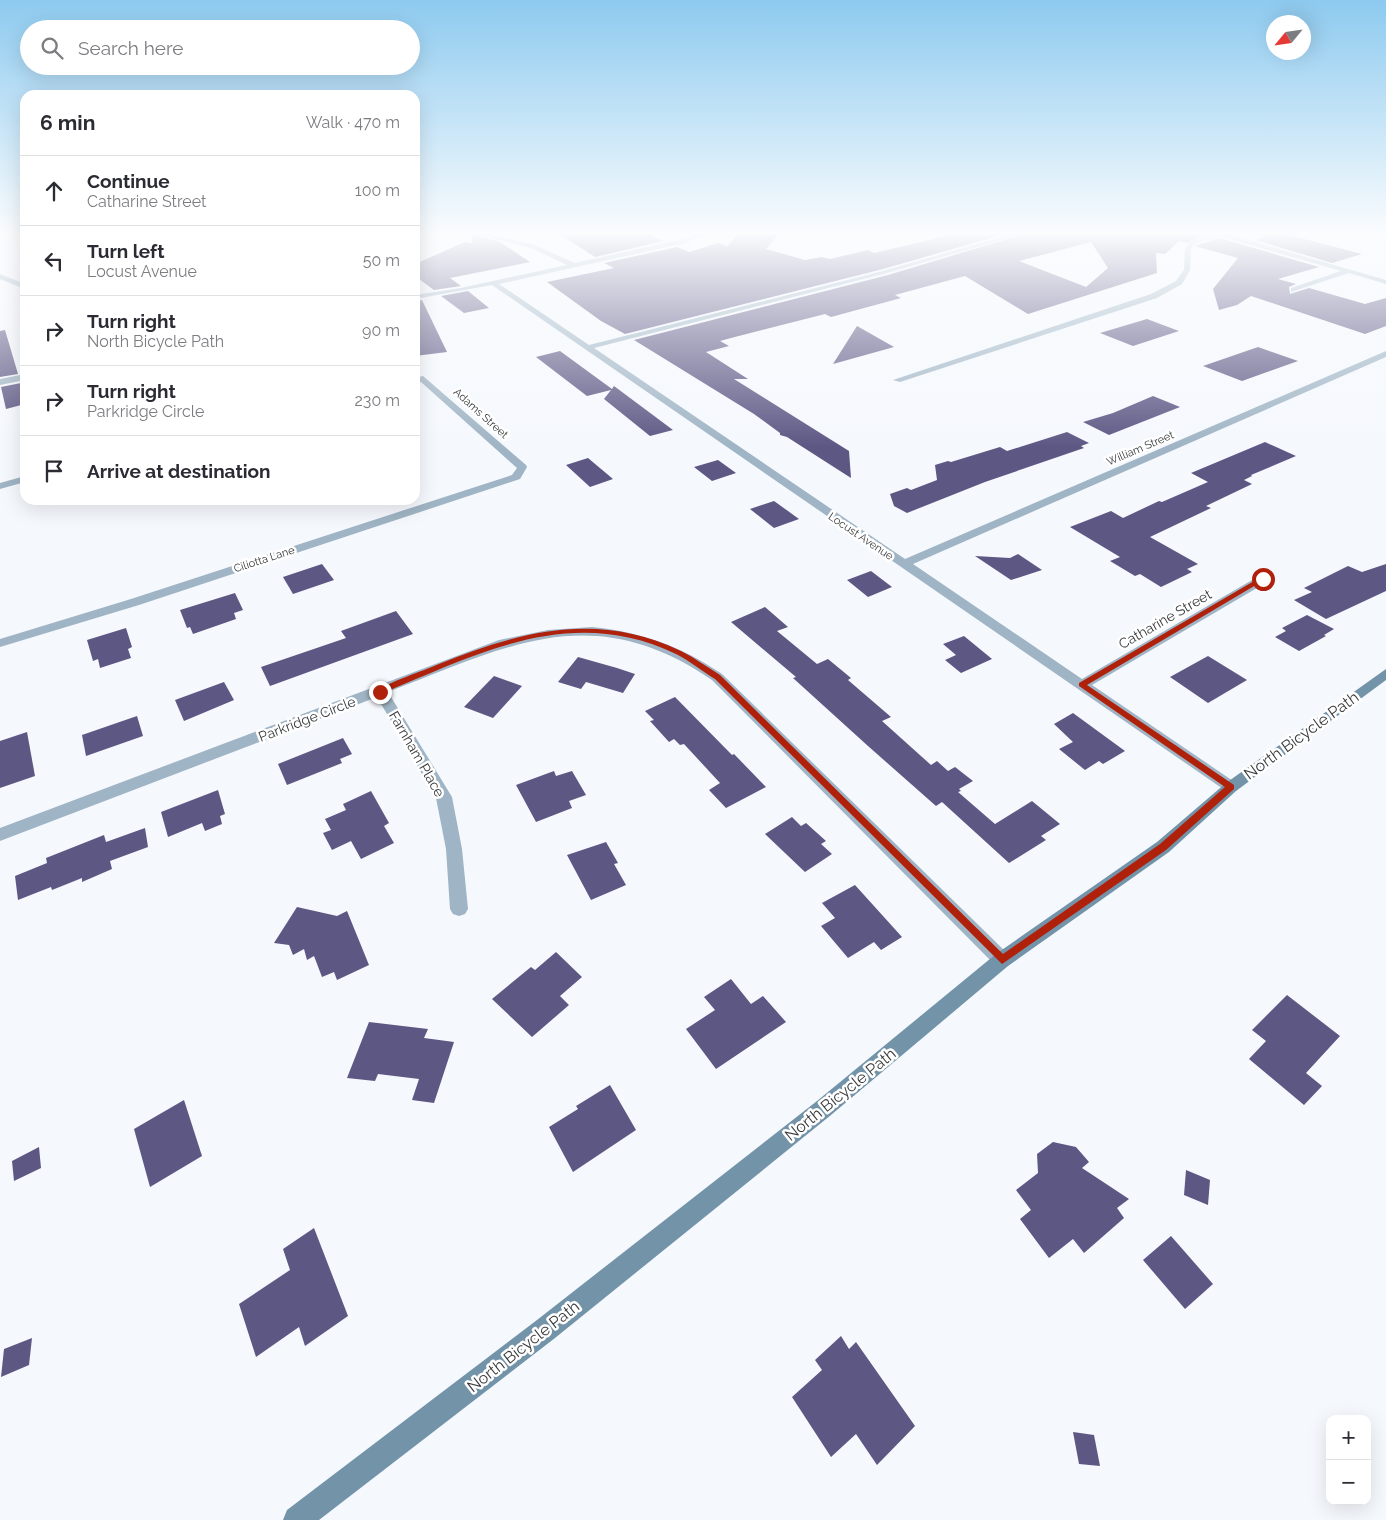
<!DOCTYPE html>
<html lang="en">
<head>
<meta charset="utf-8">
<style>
	:root { --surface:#fff; --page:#f2f2f3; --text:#2b2b33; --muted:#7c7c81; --line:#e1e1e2 }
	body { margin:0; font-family:Raleway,sans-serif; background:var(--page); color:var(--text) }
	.controls { position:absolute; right:15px; bottom:15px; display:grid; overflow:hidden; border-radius:10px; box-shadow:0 5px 20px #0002 }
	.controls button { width:45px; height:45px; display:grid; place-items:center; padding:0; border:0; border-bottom:1px solid var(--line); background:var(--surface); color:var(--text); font:25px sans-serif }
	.compass { position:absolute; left:1266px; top:15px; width:45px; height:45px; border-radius:50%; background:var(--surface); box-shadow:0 5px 20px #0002; rotate:241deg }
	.stop { position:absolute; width:15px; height:15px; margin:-11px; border:4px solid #af210b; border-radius:50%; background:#fff }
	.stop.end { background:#af210b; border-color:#fff; box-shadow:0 1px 5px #0008 }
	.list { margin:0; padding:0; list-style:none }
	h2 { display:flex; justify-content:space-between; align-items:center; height:65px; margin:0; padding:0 20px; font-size:21px }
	h2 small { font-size:16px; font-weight:400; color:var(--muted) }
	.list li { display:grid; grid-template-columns:32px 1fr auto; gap:15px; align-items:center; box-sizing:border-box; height:70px; padding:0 20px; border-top:1px solid var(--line) }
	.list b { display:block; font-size:19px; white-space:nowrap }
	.list p { margin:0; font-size:16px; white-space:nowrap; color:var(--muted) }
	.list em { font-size:16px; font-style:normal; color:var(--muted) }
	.icon { flex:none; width:28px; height:28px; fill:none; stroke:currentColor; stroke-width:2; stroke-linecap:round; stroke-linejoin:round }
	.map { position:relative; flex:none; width:1386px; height:1520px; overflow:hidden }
	.search { position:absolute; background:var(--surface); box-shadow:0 5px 20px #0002; left:20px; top:20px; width:400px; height:55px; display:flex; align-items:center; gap:12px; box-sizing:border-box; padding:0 18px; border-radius:28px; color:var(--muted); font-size:19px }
	.panel { position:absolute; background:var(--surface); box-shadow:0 5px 20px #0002; left:20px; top:90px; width:400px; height:415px; border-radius:15px }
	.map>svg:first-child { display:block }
	.building { fill:#5d5784; fill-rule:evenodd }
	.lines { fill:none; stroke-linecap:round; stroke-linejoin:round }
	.street { fill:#9fb4c4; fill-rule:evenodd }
	.secondary { fill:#7393a9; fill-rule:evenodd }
	.route { fill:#af210b }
	.labels { text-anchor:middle; stroke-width:5; stroke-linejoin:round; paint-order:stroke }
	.far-street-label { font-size:11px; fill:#393a3c; stroke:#fff }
	.street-label { font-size:14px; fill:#393a3c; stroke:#fff }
	.near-street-label { font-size:16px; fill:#393a3c; stroke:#fff }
</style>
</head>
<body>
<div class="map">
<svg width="1386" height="1520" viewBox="0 0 1386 1520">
	<rect width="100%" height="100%" fill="#f5f8fd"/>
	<g class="building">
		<polygon points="473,234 500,242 530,262 450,278 461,286 434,290 415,276 415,264 465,242 472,243"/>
		<polygon points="559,234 649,234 664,241 595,257"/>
		<polygon points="739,234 779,234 766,249 805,260 822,257 830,259 868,250 874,253 955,234 1005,234 883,269 625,334 601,321 547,282 614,268 604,263 677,247 689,252 718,243 727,246"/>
		<path d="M1024,234H1206L1187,243L1179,241L1165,254L1156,253L1157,273L1028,314L965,276L895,295L901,298L831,317L825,314L731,338L720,341L729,346L706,352L748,379H734L849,451L851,478L787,437L780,435V433L754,414L634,340L888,275ZM1091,242L1108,268L1086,287L1019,261Z"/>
		<polygon points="1272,234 1285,234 1362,254 1332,263 1255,240"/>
		<polygon points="1219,238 1319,267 1278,279 1296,284 1289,287 1290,294 1309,288 1365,304 1386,298 1386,326 1365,334 1251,296 1237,305 1219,310 1213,289 1238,258 1195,246"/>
		<polygon points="468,291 489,308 464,313 441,296"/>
		<polygon points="422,300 447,352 415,356 415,301"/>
		<polygon points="1147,319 1179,331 1133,346 1100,333"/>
		<polygon points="857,326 894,347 833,364"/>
		<polygon points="5,330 18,374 0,377 0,331"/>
		<polygon points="1258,347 1298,361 1242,381 1203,366"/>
		<polygon points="560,351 612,389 614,386 673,430 650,436 604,399 611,390 587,396 536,357"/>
		<polygon points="21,383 25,404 6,409 1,387"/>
		<polygon points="1153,396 1180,407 1109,435 1083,422 1113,413"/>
		<polygon points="1067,432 1089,443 1081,446 1084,448 985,482 907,513 894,506 890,494 907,488 911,490 937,480 935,465 948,461 951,462 1000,447 1007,451"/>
		<polygon points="1265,442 1296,456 1251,475 1252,476 1244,480 1252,484 1206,506 1211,508 1150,537 1198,564 1187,569 1192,572 1161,587 1140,574 1135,576 1110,561 1120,557 1070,527 1111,511 1123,518 1159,501 1162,502 1208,482 1191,473"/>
		<polygon points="588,458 613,479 590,487 566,465"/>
		<polygon points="718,460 736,473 712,481 694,467"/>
		<polygon points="774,501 781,506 799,519 774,528 750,509"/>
		<polygon points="1018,554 1042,570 1011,580 975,556 1010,558"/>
		<polygon points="322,564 334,580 293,594 283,577"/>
		<polygon points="1386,564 1386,591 1326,619 1294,600 1312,592 1304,588 1348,566 1362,572"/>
		<polygon points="871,571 892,587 868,597 847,580"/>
		<polygon points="235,593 243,610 234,613 236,619 193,634 190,627 187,628 180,610"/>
		<polygon points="765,607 788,627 777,631 817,664 828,659 851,678 848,680 891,717 882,721 931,765 937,761 948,771 955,767 973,781 959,789 961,791 958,792 995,824 1032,801 1060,824 1041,836 1046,840 1009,863 942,802 936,806 868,746 793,678 796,677 731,622"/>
		<polygon points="396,611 413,634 270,686 261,667 346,638 341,631"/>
		<polygon points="1307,615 1334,629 1324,635 1326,636 1299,651 1275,637 1286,631 1282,628"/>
		<polygon points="126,628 132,647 128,649 131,658 100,668 98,659 93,661 87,640"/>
		<polygon points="964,636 992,659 961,673 945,660 956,655 943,644"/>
		<polygon points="1208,656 1247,680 1208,703 1170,677"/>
		<polygon points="578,657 617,668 635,674 623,693 586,682 581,689 558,682"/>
		<polygon points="494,676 522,686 493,718 464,707"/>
		<polygon points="224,682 234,700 184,721 175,700"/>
		<polygon points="675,697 732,755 734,754 766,787 726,808 709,790 720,783 684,744 680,745 674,739 669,742 650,721 654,720 645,711"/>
		<polygon points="1073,713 1125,751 1103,764 1099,761 1085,770 1059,749 1073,742 1054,724"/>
		<polygon points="137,716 143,736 86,756 82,735"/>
		<polygon points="27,732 35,776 0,788 0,741"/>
		<polygon points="343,738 352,754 340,759 342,763 287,785 278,764"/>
		<polygon points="554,771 556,776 572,771 586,795 569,801 572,808 536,822 516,785"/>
		<polygon points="218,790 225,814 220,816 222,824 205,831 202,823 168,837 161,812"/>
		<polygon points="371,791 389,823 384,826 394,843 361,859 351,841 332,850 323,833 331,830 325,819 346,810 343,804"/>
		<polygon points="792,817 801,826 806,823 826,841 821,844 832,854 805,872 765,834"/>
		<polygon points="145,828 148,847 110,861 112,869 82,882 82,878 52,890 51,887 18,900 15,876 47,863 46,858 104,835 106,842"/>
		<polygon points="606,842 618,863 614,864 626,885 591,900 567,855"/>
		<polygon points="855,885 902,937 881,950 874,942 848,958 821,926 835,918 822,903"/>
		<polygon points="297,907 337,916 347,911 369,965 337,980 334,972 322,977 314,956 307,960 304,949 293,955 289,945 274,943"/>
		<polygon points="556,952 582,977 560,996 569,1005 532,1037 492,999 531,967 535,970"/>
		<polygon points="731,979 751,1004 763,996 786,1022 716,1069 686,1029 715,1010 704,997"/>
		<polygon points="1287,995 1340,1036 1306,1073 1322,1086 1304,1105 1249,1059 1266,1041 1252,1030"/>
		<polygon points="369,1022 428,1029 424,1038 454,1042 434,1103 412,1100 419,1079 378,1074 375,1081 347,1078"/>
		<polygon points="610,1085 636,1130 573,1172 549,1127 578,1109 576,1106"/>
		<polygon points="184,1100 202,1156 150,1187 134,1129"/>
		<polygon points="1053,1142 1076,1147 1089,1162 1082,1168 1129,1199 1117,1208 1124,1218 1084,1253 1073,1239 1049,1258 1020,1219 1031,1210 1016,1190 1038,1173 1037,1154"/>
		<polygon points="39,1147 41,1168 14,1181 12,1161"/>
		<polygon points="1186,1170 1210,1180 1208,1205 1184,1195"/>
		<polygon points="314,1228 348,1316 305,1346 299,1327 256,1357 239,1304 290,1270 283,1249"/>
		<polygon points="1171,1236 1213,1284 1185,1309 1143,1260"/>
		<polygon points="841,1336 849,1349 856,1342 915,1426 877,1465 856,1434 831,1457 792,1397 822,1370 815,1360"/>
		<polygon points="32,1338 29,1365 1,1377 4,1349"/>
		<polygon points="1073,1432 1094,1435 1100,1466 1079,1464"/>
	</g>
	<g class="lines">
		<g class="street">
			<polygon points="475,234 487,234 535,245 575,263 683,239 697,234 706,234 685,243 499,284 589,345 883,271 1012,234 1022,234 887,273 594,348 905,559 1386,351 1386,357 913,564 1082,679 1259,576 1267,576 1269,579 1267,582 1092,685 1236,783 1239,787 1236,791 1226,791 492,285 415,299 415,295 461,288 567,265 531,248"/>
			<polygon points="1211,234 1227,234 1386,280 1386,284 1349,273 1291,292 1291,288 1341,271 1219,236 1194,244 1191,249 1190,270 1182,284 1157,298 900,382 893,380 1151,294 1176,281 1184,270 1185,249 1190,242"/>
			<polygon points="0,274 25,284 25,289 0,279"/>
			<polygon points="25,374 25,380 0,385 0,379"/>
			<polygon points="423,376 526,465 527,467 520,479 139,605 0,647 0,639 131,599 512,475 517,468 421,382 415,384 415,378"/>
			<polygon points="25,476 25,482 0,489 0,483"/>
			<path d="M592,627C641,632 681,646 722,674L1008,954L1011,960L1008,966L1002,968L996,966L712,680C592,598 508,646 388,692L452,797L462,849L468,909L465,914L459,916L453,914L450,909L446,849L436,798L377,697L0,841V828L499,640L548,630Z"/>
		</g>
		<polygon class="secondary" points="1386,669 1386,680 1236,791 1169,852 1008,966 831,1115 555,1338 319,1520 283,1520 287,1510 537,1320 817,1101 996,954 1157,842 1226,783"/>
	</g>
	<linearGradient id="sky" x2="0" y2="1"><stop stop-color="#8dcaef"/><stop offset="0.52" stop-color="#fafcfe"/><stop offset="1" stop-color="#fafcfe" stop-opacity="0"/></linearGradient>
	<rect width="1386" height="447" fill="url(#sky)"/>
	<path class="route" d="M1261,577L1266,579L1087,685L1234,785V789L1166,850L1002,964L715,679C702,671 690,661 676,654C572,604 479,653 383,693L376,692C387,682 424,671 439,664C521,631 597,611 681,651C695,658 707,667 720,675L1003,954L1160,844L1225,787L1079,686V683Z"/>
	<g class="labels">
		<g class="far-street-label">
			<text transform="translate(481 413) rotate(42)" y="4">Adams Street</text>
			<text transform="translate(1140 448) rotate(-23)" y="4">William Street</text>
			<text transform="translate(861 536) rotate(34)" y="4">Locust Avenue</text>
			<text transform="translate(264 559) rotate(-18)" y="4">Ciliotta Lane</text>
		</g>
		<g class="street-label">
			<text transform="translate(1165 619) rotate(-30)" y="5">Catharine Street</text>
			<text transform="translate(307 719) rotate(-21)" y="5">Parkridge Circle</text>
			<text transform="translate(417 754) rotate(60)" y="5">Farnham Place</text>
		</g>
		<g class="near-street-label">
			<text transform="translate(1301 735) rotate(-36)" y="6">North Bicycle Path</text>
			<text transform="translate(840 1094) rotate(-39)" y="6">North Bicycle Path</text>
			<text transform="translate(523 1346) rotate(-38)" y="6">North Bicycle Path</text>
		</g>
	</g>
</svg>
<div class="controls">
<button>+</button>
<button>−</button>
</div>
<svg class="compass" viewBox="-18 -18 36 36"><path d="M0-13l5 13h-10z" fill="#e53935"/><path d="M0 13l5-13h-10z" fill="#7c7c81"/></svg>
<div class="stop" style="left:1263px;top:579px"></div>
<div class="stop end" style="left:380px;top:692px"></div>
<div class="search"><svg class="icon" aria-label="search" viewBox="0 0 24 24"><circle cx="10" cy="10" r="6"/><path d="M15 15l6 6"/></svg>Search here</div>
<section class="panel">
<h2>6 min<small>Walk · 470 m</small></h2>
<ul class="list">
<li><svg class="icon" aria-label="ahead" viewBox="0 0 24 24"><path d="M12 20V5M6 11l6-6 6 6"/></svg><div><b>Continue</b><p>Catharine Street</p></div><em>100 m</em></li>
<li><svg class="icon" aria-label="left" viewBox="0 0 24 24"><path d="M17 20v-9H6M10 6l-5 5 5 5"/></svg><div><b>Turn left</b><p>Locust Avenue</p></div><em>50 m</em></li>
<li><svg class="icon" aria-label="right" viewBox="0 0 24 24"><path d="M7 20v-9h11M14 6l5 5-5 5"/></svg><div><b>Turn right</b><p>North Bicycle Path</p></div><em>90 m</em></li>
<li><svg class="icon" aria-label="right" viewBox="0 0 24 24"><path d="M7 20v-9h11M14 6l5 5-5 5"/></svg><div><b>Turn right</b><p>Parkridge Circle</p></div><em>230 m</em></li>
<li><svg class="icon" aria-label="arrive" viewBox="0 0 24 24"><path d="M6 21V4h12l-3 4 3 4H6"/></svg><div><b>Arrive at destination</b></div></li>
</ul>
</section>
</div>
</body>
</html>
